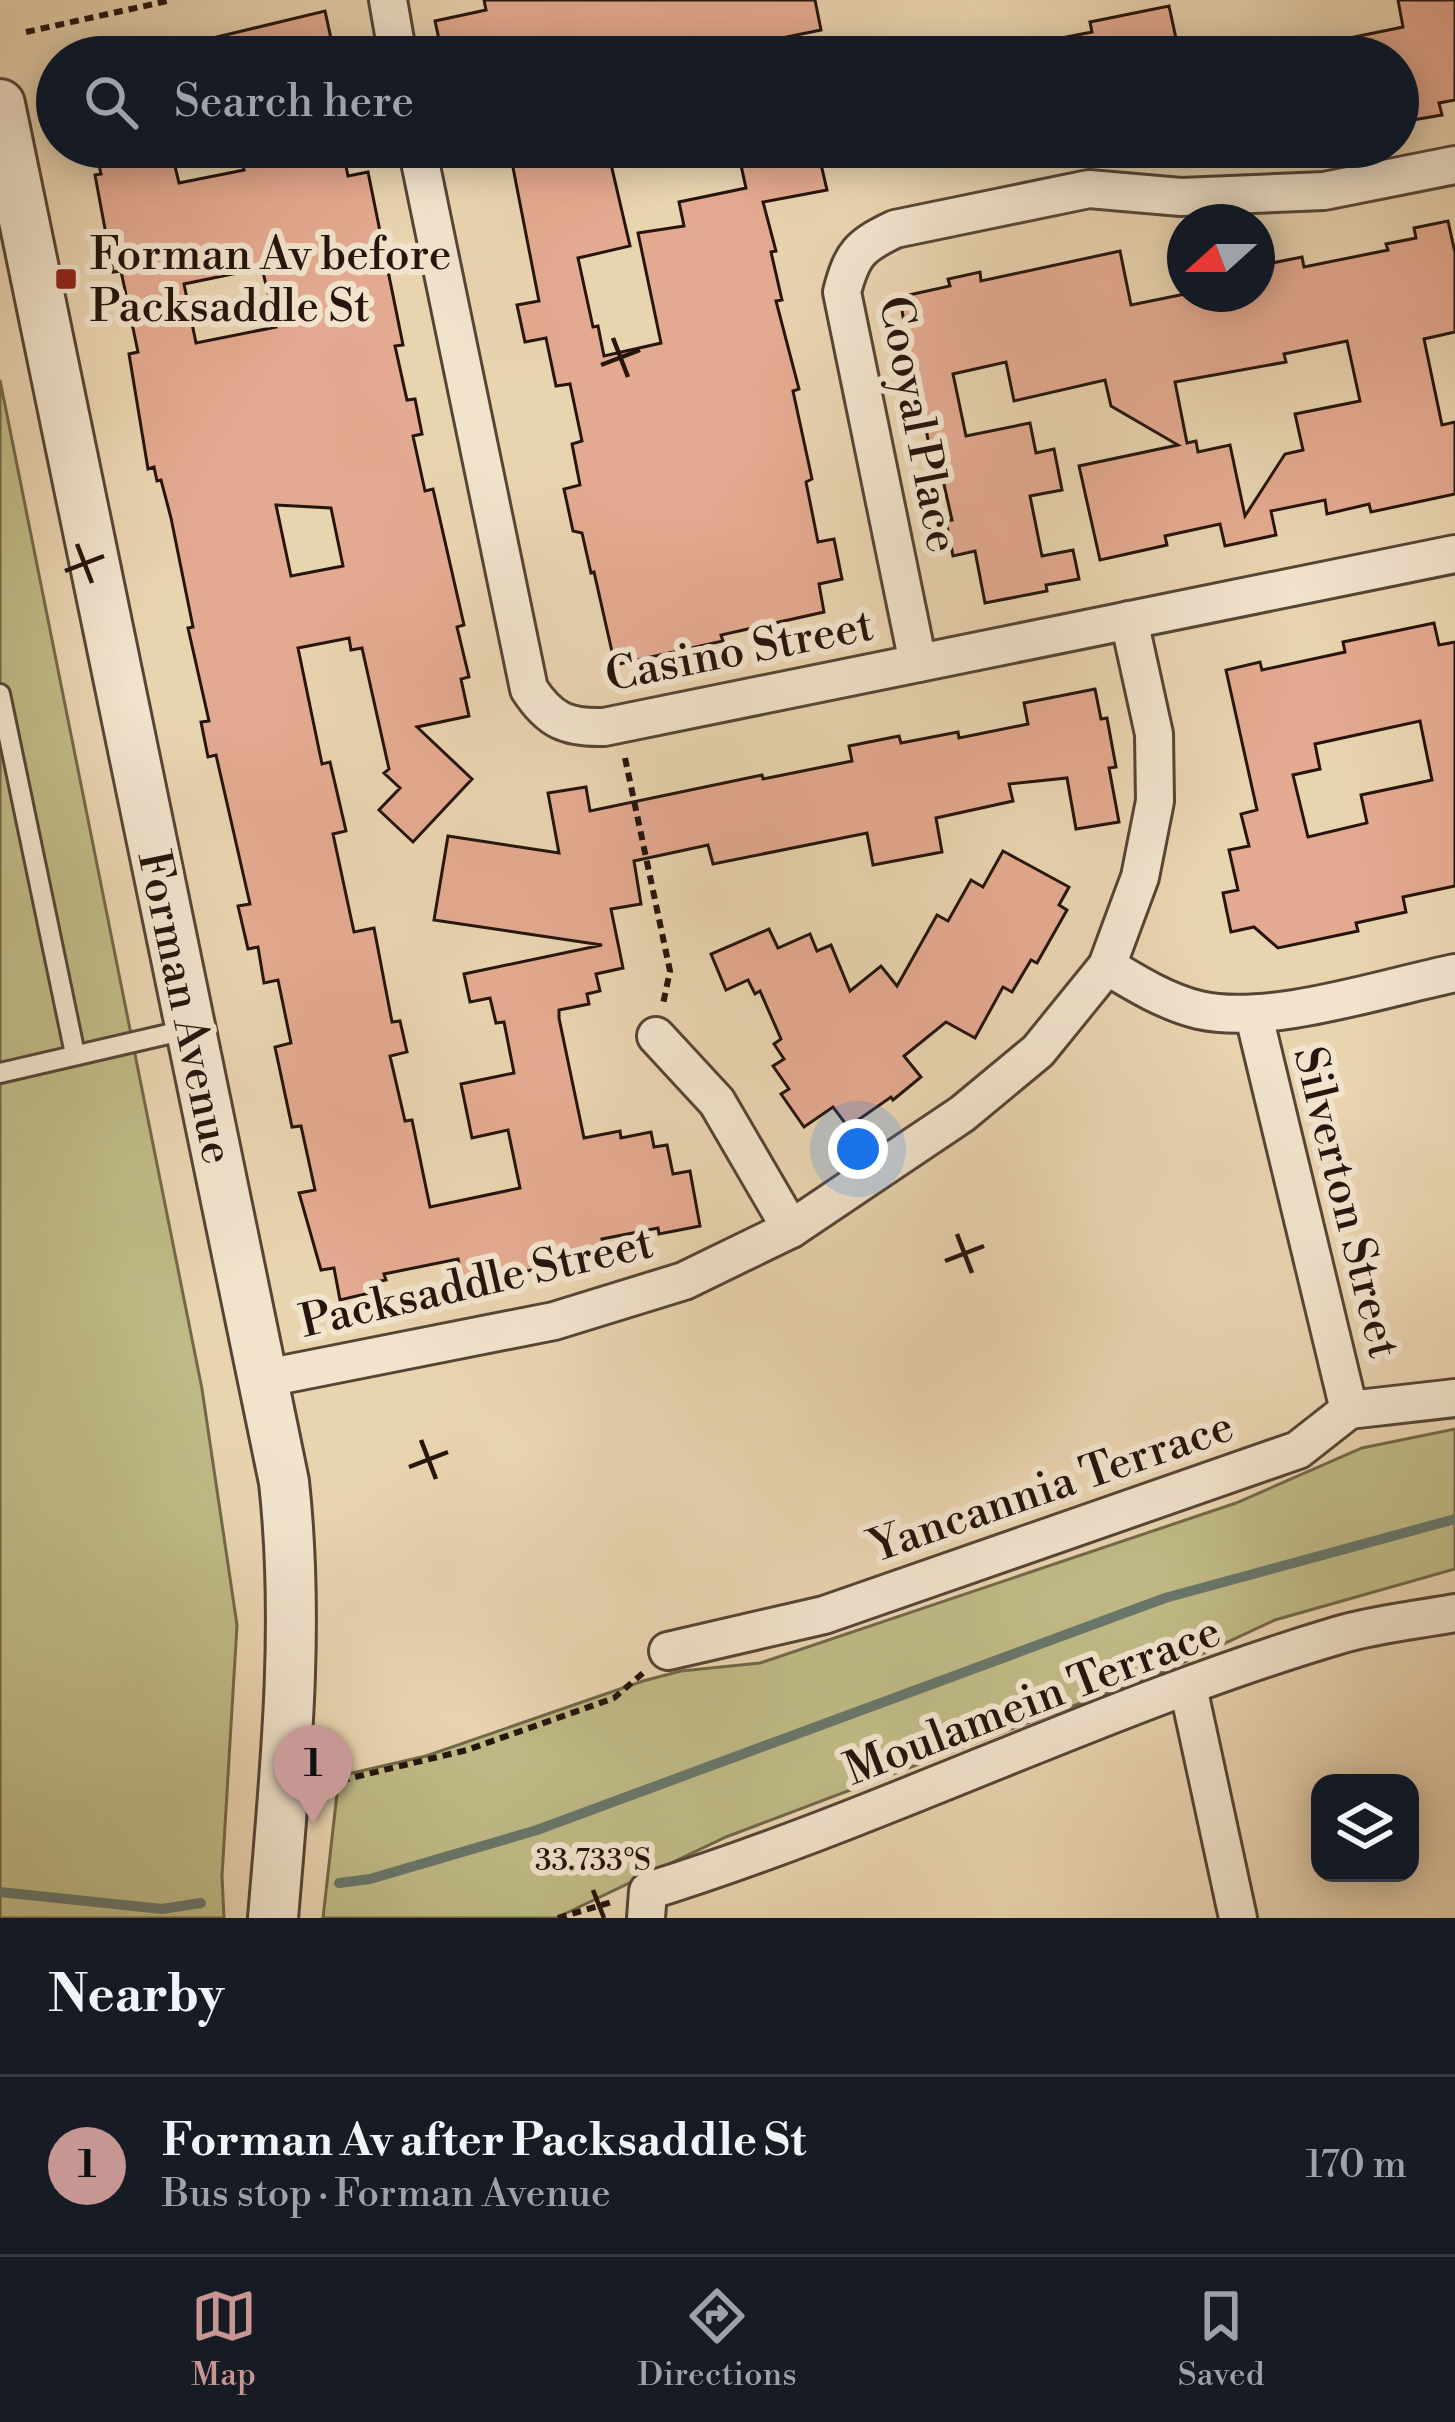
<!DOCTYPE html>
<html lang="en">
<head>
<meta charset="utf-8">
<style>
	:root { --surface:#171b24; --page:#20242c; --text:#f1f3f6; --muted:#9ea1a6; --line:#363941; --accent:#c59692 }
	body { margin:0; font-family:"Libre Bodoni",serif; background:var(--page); color:var(--text) }
	.controls { position:absolute; right:36px; bottom:36px; display:grid; overflow:hidden; border-radius:24px; box-shadow:0 6px 30px #0003 }
	.controls button { width:108px; height:108px; display:grid; place-items:center; padding:0; border:0; border-bottom:3px solid var(--line); background:var(--surface); color:var(--text); font:60px sans-serif }
	.compass { position:absolute; left:1167px; top:204px; width:108px; height:108px; border-radius:50%; background:var(--surface); box-shadow:0 6px 30px #0003; rotate:249deg }
	.you { position:absolute; left:858px; top:1149px; width:42px; height:42px; margin:-30px; border:9px solid #fff; border-radius:50%; background:#1a73e8; box-shadow:0 0 0 18px #1a73e833 }
	.badge { display:grid; place-items:center; width:78px; height:78px; border-radius:50%; background:var(--accent); color:#111; font-size:39px; font-weight:700 }
	.pin { position:absolute; translate:-50% -99px; filter:drop-shadow(0 3px 6px #0008) }
	.pin::after { content:''; position:absolute; top:63px; width:42px; height:36px; background:inherit; clip-path:polygon(0 0,100% 0,50% 100%) }
	.list { margin:0; padding:0; list-style:none }
	h2 { display:flex; justify-content:space-between; align-items:center; height:156px; margin:0; padding:0 48px; font-size:51px }
	h2 small { font-size:39px; font-weight:400; color:var(--muted) }
	.list li { display:grid; grid-template-columns:78px 1fr auto; gap:36px; align-items:center; box-sizing:border-box; height:180px; padding:0 48px; border-top:3px solid var(--line) }
	.list b { display:block; font-size:45px; white-space:nowrap }
	.list p { margin:0; font-size:39px; white-space:nowrap; color:var(--muted) }
	.list em { font-size:39px; font-style:normal; color:var(--muted) }
	.icon { flex:none; width:66px; height:66px; fill:none; stroke:currentColor; stroke-width:2; stroke-linecap:round; stroke-linejoin:round }
	.map { position:relative; flex:none; width:1455px; height:1918px; overflow:hidden }
	.search { position:absolute; background:var(--surface); box-shadow:0 6px 30px #0003; left:36px; right:36px; top:36px; height:132px; display:flex; align-items:center; gap:30px; box-sizing:border-box; padding:0 42px; border-radius:66px; color:var(--muted); font-size:45px }
	.sheet { height:336px; background:var(--surface) }
	nav { display:flex; justify-content:space-around; align-items:center; box-sizing:border-box; height:168px; border-top:3px solid var(--line); background:var(--surface); font-size:33px; color:var(--muted) }
	nav a { display:grid; justify-items:center; gap:6px }
	nav .on { color:var(--accent) }
	.map>svg:first-child { display:block }
	.green { fill:#bfbb86; stroke:#726849; stroke-width:3 }
	.lines { fill:none; stroke-linecap:round; stroke-linejoin:round }
	.stream { stroke:#69776b; stroke-width:10 }
	.building { fill:#e4aa91; stroke:#25150c; stroke-width:3; fill-rule:evenodd }
	.service-casing { stroke:#564535; stroke-width:24 }
	.minor-casing { stroke:#564535; stroke-width:42 }
	.tertiary-casing { stroke:#564535; stroke-width:54 }
	.path { stroke:#25150c; stroke-width:6; stroke-dasharray:9 6; stroke-linecap:butt }
	.service { stroke:#f1e3cc; stroke-width:18 }
	.minor { stroke:#f1e3cc; stroke-width:36 }
	.tertiary { stroke:#f1e3cc; stroke-width:48 }
	.ticks { fill:none; stroke:#25150c; stroke-width:4.5 }
	.poi-dot { fill:#8f2418; stroke:#f1e3cc; stroke-width:4.5 }
	.labels { text-anchor:middle; stroke-width:12; stroke-linejoin:round; paint-order:stroke }
	.poi-label { font-size:45px; fill:#25150c; stroke:#f1e3cc; text-anchor:start }
	.street-label { font-size:45px; fill:#25150c; stroke:#f1e3cc }
	.ticks-label { font-size:30px; text-anchor:middle; fill:#25150c; stroke:#f1e3cc; stroke-width:12; stroke-linejoin:round; paint-order:stroke }
</style>
</head>
<body>
<div class="map">
<svg width="1455" height="1918" viewBox="0 0 1455 1918">
	<rect width="100%" height="100%" fill="#e9d4b0"/>
	<filter id="stains"><feTurbulence type="fractalNoise" baseFrequency=".00167" numOctaves="4"/><feColorMatrix values="0 0 0 0 .2 0 0 0 0 .09 0 0 0 0 .02 0 0 0 .5 -.17"/></filter>
	<radialGradient id="worn" r=".72"><stop offset=".6" stop-color="#630" stop-opacity="0"/><stop offset="1" stop-color="#630" stop-opacity=".3"/></radialGradient>
	<g class="green">
		<polygon points="0,380 202,1389 237,1625 222,1876 224,1918 0,1918"/>
		<polygon points="1455,1429 1455,1569 1275,1620 1163,1672 726,1837 556,1918 323,1918 339,1776 426,1756 643,1681 681,1671 760,1663 1236,1503 1362,1448"/>
	</g>
	<g class="lines">
		<g class="stream">
			<polyline points="339,1883 370,1879 537,1830 1165,1598 1455,1519"/>
			<polyline points="0,1892 162,1909 201,1903"/>
		</g>
	</g>
	<g class="building">
		<polygon points="484,0 815,0 821,30 732,48 733,53 717,57 474,57 471,46 442,53 435,21 486,10"/>
		<polygon points="1398,0 1455,0 1455,100 1439,103 1442,115 1407,121 1404,108 1398,109 1398,57 1321,57 1320,44 1403,27"/>
		<polygon points="1169,6 1180,57 1032,57 1031,44 1092,32 1090,22"/>
		<polygon points="325,11 335,57 185,57 184,45"/>
		<path d="M95,147H141L143,158L165,153L174,162L179,183L244,170L239,147H331L333,154L343,152L348,176L368,172L403,345L395,346L407,400L415,399L422,434L413,436L425,491L433,489L464,625L457,627L469,677L461,679L469,716L417,727L472,779L413,842L379,810L400,788L384,773L389,769L362,648L351,650L349,638L298,648L322,764L330,762L346,831L333,834L354,932L374,928L392,1022L400,1021L407,1052L390,1056L405,1121L412,1120L430,1207L520,1188L508,1130L472,1138L461,1084L514,1073L504,1022L496,1023L490,998L470,1002L464,974L602,945L434,920L448,836L559,853L548,793L586,787L590,811L762,775L763,779L852,761L849,746L899,736L901,743L958,732L959,738L1028,724L1024,703L1095,689L1101,719L1107,718L1116,767L1109,768L1119,822L1076,829L1067,778L1009,784L1013,801L936,818L942,852L873,865L867,833L713,864L708,845L634,861L641,904L611,909L623,968L596,974L600,991L587,994L589,1004L559,1010V1018L584,1138L620,1131L621,1138L651,1132L654,1147L667,1145L673,1174L690,1171L700,1226L659,1234L658,1228L602,1239L606,1255L463,1284L458,1259L384,1274L386,1280L372,1283L374,1292L340,1300L334,1268L321,1270L299,1193L315,1190L301,1126L292,1127L275,1047L291,1043L278,980L264,983L258,947L248,949L238,906L250,904L216,755L208,757L201,722L209,721L188,628L193,627L171,518L161,480L157,481L154,467L148,469L129,354L138,352L121,271L113,272L95,175L101,174ZM262,268L276,327L196,343L184,284ZM276,505L331,508L343,566L291,576Z"/>
		<polygon points="509,147 607,147 630,246 578,258 593,327 598,326 604,356 661,343 638,233 684,226 679,202 746,188 737,147 817,147 827,190 763,202 776,251 771,252 782,300 776,301 799,389 793,391 812,479 806,482 818,542 834,539 842,579 819,584 824,612 721,635 723,641 615,665 594,572 591,573 582,533 573,531 564,489 580,485 572,444 582,441 570,384 556,386 546,338 525,342 517,305 539,301"/>
		<path d="M1448,221L1455,253V332L1424,339L1442,425L1455,422V494L1371,512L1369,504L1327,514L1325,500L1271,511L1276,535L1225,546L1220,524L1165,536L1167,545L1100,560L1079,466L1178,445L1111,406L1105,380L1014,401L1006,362L953,374L966,436L1030,423L1036,453L1054,449L1062,490L1030,496L1042,556L1073,550L1079,579L1046,585L1047,591L985,603L975,551L953,556L946,521L952,520L940,467L934,469L920,400L916,401L900,297L950,286L948,279L980,272L981,281L1120,251L1131,305L1185,294H1257V266L1302,257L1304,267L1388,250L1386,244L1416,238L1414,228ZM1347,341L1360,401L1295,414L1303,450L1285,454L1245,516L1230,445L1198,452L1196,441L1187,443L1175,382L1286,362L1284,354Z"/>
		<path d="M1434,623L1439,645L1455,642V886L1403,897L1406,912L1356,923L1358,931L1278,948L1254,927L1231,932L1223,893L1238,890L1229,850L1249,846L1241,814L1257,810L1226,670L1260,662L1262,670L1345,652L1343,642ZM1420,721L1432,780L1361,795L1367,823L1308,837L1293,775L1320,769L1315,744Z"/>
		<polygon points="1003,851 1069,887 1059,905 1067,910 1037,963 1031,960 1012,992 1003,987 975,1038 946,1022 904,1056 921,1077 893,1100 891,1097 848,1127 833,1107 804,1127 781,1094 789,1089 773,1066 784,1059 774,1044 781,1039 760,991 755,994 748,980 726,990 711,954 769,929 778,948 810,934 817,951 831,945 850,991 881,966 897,986 937,915 948,921 971,880 983,887"/>
	</g>
	<g class="lines">
		<g class="service-casing">
			<g id="service">
				<polyline points="0,694 75,1054"/>
				<polyline points="0,1073 190,1029"/>
			</g>
		</g>
		<g class="minor-casing">
			<g id="minor">
				<polyline points="388,0 398,57"/>
				<path d="M417,147L529,689C550,721 567,728 604,727L1455,554"/>
				<path d="M918,663L842,292C852,254 859,246 895,229L1089,189L1181,197L1324,191L1455,165"/>
				<path d="M1107,966C1135,983 1166,1002 1199,1010C1270,1026 1382,988 1455,973"/>
				<polyline points="1254,1016 1349,1410"/>
				<polyline points="656,1036 717,1102 791,1229"/>
				<polyline points="266,1378 554,1321 684,1281 791,1229 962,1114 1038,1051 1107,966 1140,877 1155,801 1154,734 1129,620"/>
				<polyline points="668,1651 824,1615 1298,1450 1349,1410 1455,1398"/>
				<polyline points="1188,1687 1238,1918"/>
				<path d="M646,1918L648,1891C883,1818 1103,1705 1339,1635C1376,1624 1417,1620 1455,1613"/>
			</g>
		</g>
		<g class="tertiary-casing">
			<path id="tertiary" d="M0,104L284,1482C300,1628 285,1773 273,1918"/>
		</g>
		<g class="path">
			<polyline points="26,32 172,0"/>
			<polyline points="625,758 670,971 663,1004"/>
			<polyline points="326,1784 467,1750 614,1698 643,1673"/>
			<polyline points="558,1918 612,1902"/>
		</g>
		<use href="#service" class="service"/>
		<use href="#minor" class="minor"/>
		<use href="#tertiary" class="tertiary"/>
	</g>
	<path class="ticks" d="M613,338L628,377M601,365L640,350M77,544L92,583M65,571L104,556M957,1234L972,1273M945,1261L984,1246M421,1440L436,1479M409,1467L448,1452M593,1890L604,1918"/>
	<rect class="poi-dot" x="54" y="267" width="24" height="24" rx="6"/>
	<g class="labels">
		<g class="poi-label">
			<text x="90" y="269">Forman Av before<tspan x="90" dy="52">Packsaddle St</tspan></text>
		</g>
		<g class="street-label">
			<text transform="translate(920 424) rotate(79)" y="16">Cooyal Place</text>
			<text transform="translate(739 649) rotate(-11)" y="16">Casino Street</text>
			<text transform="translate(187 1007) rotate(78)" y="16">Forman Avenue</text>
			<text transform="translate(1348 1202) rotate(76)" y="16">Silverton Street</text>
			<text transform="translate(476 1281) rotate(-13)" y="16">Packsaddle Street</text>
			<text transform="translate(1051 1485) rotate(-19)" y="16">Yancannia Terrace</text>
			<text transform="translate(1032 1699) rotate(-21)" y="16">Moulamein Terrace</text>
		</g>
	</g>
	<g class="ticks-label">
		<text x="593" y="1870">33.733°S</text>
	</g>
	<rect width="100%" height="100%" filter="url(#stains)"/>
	<rect width="100%" height="100%" fill="url(#worn)"/>
</svg>
<div class="controls">
<button><svg class="icon" aria-label="layers" viewBox="0 0 24 24"><path d="M12 4l9 5-9 5-9-5zM3 14l9 5 9-5"/></svg></button>
</div>
<svg class="compass" viewBox="-18 -18 36 36"><path d="M0-13l5 13h-10z" fill="#e53935"/><path d="M0 13l5-13h-10z" fill="#9ea1a6"/></svg>
<div class="you"></div>
<div class="pin badge" style="left:313px;top:1824px">1</div>
<div class="search"><svg class="icon" aria-label="search" viewBox="0 0 24 24"><circle cx="10" cy="10" r="6"/><path d="M15 15l6 6"/></svg>Search here</div>
</div>
<section class="sheet">
<h2>Nearby<small></small></h2>
<ul class="list">
<li><span class="badge">1</span><div><b>Forman Av after Packsaddle St</b><p>Bus stop · Forman Avenue</p></div><em>170 m</em></li>
</ul>
</section>
<nav>
<a class="on"><svg class="icon" aria-label="map" viewBox="0 0 24 24"><path d="M3 6l6-2 6 2 6-2v14l-6 2-6-2-6 2zM9 4v14M15 6v14"/></svg>Map</a>
<a><svg class="icon" aria-label="directions" viewBox="0 0 24 24"><path d="M12 3l9 9-9 9-9-9zM9 14v-3h6M13 9l2 2-2 2"/></svg>Directions</a>
<a><svg class="icon" aria-label="saved" viewBox="0 0 24 24"><path d="M7 4h10v16l-5-4-5 4z"/></svg>Saved</a>
</nav>
</body>
</html>
